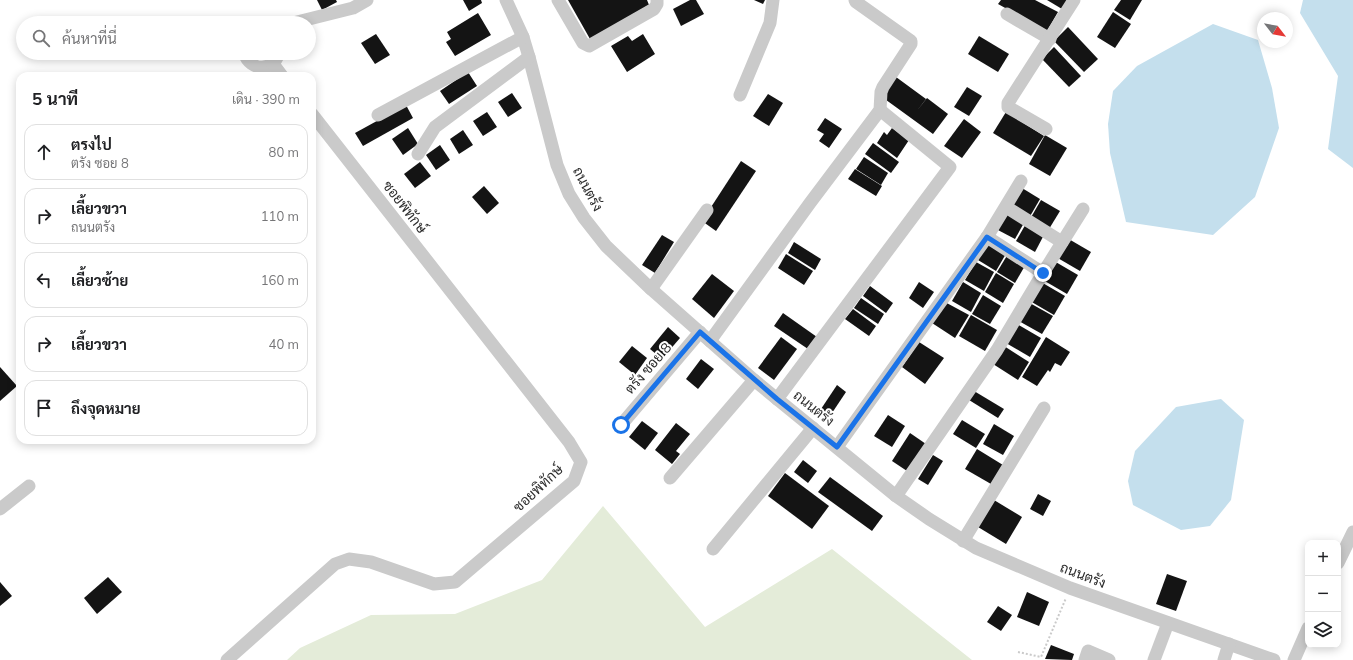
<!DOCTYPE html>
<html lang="th">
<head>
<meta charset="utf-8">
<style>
	:root { --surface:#fff; --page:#f2f2f2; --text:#202124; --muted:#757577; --line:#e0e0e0 }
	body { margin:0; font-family:Mulish,Sarabun,sans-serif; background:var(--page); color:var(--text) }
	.controls { position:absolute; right:12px; bottom:12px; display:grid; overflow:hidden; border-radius:8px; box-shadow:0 2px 10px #0003 }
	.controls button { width:36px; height:36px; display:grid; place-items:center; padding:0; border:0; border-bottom:1px solid var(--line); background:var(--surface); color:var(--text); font:20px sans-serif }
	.compass { position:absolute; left:1257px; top:12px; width:36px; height:36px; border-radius:50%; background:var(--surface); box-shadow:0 2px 10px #0003; rotate:121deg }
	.stop { position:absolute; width:12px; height:12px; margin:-9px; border:3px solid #1a73e8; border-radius:50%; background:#fff }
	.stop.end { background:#1a73e8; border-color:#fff; box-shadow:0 1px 4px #0008 }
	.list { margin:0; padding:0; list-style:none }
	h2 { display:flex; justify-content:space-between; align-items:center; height:52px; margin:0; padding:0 16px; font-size:17px }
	h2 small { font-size:13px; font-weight:400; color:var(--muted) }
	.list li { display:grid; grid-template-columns:26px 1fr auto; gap:12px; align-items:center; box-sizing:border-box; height:56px; margin:0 8px 8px; padding:0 8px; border:1px solid var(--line); border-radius:12px }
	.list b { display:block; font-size:15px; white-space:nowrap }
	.list p { margin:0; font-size:13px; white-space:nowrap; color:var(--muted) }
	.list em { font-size:13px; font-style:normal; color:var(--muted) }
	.icon { flex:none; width:22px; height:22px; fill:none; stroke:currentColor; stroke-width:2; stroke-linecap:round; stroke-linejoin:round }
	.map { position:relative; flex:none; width:1353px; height:660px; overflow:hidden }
	.search { position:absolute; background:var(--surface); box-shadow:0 2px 10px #0003; left:16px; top:16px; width:300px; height:44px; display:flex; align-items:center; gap:10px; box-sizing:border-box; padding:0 14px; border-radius:22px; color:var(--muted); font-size:15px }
	.panel { position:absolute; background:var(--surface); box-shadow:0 2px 10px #0003; left:16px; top:72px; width:300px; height:372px; border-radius:12px }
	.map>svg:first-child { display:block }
	.green { fill:#e4ecd9 }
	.water { fill:#c4dfed }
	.building { fill:#141414 }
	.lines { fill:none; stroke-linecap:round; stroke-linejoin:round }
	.path { stroke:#cacaca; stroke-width:2; stroke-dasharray:2 2; stroke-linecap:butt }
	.minor { stroke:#cacaca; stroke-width:13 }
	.route { stroke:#1a73e8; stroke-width:5 }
	.labels { text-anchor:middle; stroke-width:4; stroke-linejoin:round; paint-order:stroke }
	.street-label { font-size:14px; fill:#2d2d2d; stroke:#fff }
</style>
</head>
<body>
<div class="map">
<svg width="1353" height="660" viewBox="0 0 1353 660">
	<rect width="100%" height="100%" fill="#fff"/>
	<polygon class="green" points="603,506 705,627 832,549 972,660 287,660 300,648 371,615 455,614 542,580"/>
	<g class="water">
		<polygon points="1303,0 1353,0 1353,168 1328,149 1338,76 1300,13"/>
		<polygon points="1213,24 1258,40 1272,88 1279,128 1255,197 1213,235 1126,222 1110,153 1108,124 1113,91 1137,66"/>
		<polygon points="1221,399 1244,420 1231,500 1210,526 1181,530 1133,505 1128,481 1135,451 1176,407"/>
	</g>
	<g class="building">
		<polygon points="317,0 336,0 337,2 322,10"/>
		<polygon points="463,0 481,0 482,3 469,11"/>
		<polygon points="568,0 647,0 649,5 590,39"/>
		<polygon points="690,0 696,0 704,14 681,26 673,9"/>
		<polygon points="754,0 765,0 763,4"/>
		<polygon points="1001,0 1035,0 1058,12 1047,31 998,4"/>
		<polygon points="1047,0 1067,0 1062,9"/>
		<polygon points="1121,0 1142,0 1130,20 1114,10"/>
		<polygon points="1113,12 1131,24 1115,48 1097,37"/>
		<polygon points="478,13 491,35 455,56 446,42 451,39 447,32"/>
		<polygon points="1068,27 1098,59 1084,72 1054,41"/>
		<polygon points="376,34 390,55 375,64 361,43"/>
		<polygon points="643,34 655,54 627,72 611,46 628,36 632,41"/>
		<polygon points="979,36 1009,54 998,72 968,54"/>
		<polygon points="1054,47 1081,76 1069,87 1042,59"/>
		<polygon points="468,72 477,86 449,104 440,91"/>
		<polygon points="896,77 926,99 916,112 927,98 948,114 933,134 882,97"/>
		<polygon points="967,87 982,96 969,116 954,107"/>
		<polygon points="512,93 522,108 508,117 498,102"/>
		<polygon points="768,94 783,103 769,126 753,116"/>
		<polygon points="406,105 413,118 363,146 355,133"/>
		<polygon points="487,112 497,127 483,136 473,121"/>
		<polygon points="1006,112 1044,136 1031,156 993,133"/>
		<polygon points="825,118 842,129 829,148 819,141 824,134 817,130"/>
		<polygon points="964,119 981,132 962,158 944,146"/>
		<polygon points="408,128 418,144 403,155 392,139"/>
		<polygon points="892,128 909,140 897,158 877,143 884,132 887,135"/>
		<polygon points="463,130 473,145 459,154 450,139"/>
		<polygon points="1045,135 1067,148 1050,176 1029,164"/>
		<polygon points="873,143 899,162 891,173 865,154"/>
		<polygon points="440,145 450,160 436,170 426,155"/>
		<polygon points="864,157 888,173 881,185 856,169"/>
		<polygon points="741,161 756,171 716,231 702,221"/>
		<polygon points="420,162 431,176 415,188 404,174"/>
		<polygon points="855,169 882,186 876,196 848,179"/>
		<polygon points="484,186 499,203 487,214 472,197"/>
		<polygon points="1022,188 1040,199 1029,218 1011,207"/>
		<polygon points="1041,200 1060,211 1049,229 1030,219"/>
		<polygon points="1007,210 1025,221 1015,239 996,229"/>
		<polygon points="1027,222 1045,233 1035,252 1016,241"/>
		<polygon points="662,235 674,242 655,273 642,265"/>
		<polygon points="1067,238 1091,252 1080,271 1056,257"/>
		<polygon points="988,241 1007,252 996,271 978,260"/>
		<polygon points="794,242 821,259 815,270 788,253"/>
		<polygon points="786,254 813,271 804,285 778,268"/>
		<polygon points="1008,254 1026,264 1015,283 997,272"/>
		<polygon points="1054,261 1078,275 1067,294 1043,280"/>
		<polygon points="976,262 994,272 984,291 965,280"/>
		<polygon points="996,273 1014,284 1003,303 985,292"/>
		<polygon points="712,274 734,291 714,318 692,299"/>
		<polygon points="919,282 934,292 923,308 909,298"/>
		<polygon points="963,282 981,293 971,312 952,301"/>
		<polygon points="1041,282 1065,296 1054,315 1030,301"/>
		<polygon points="870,286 893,303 886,313 863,296"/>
		<polygon points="983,295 1001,306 990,324 972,314"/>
		<polygon points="861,298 884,314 878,324 854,308"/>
		<polygon points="943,301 969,315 955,338 932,323"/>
		<polygon points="1028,302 1053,316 1042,334 1017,320"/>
		<polygon points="853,309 876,326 869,336 845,319"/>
		<polygon points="783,313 817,337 808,349 774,326"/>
		<polygon points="971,315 997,330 985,351 959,336"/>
		<polygon points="1017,324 1041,338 1030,357 1006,343"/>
		<polygon points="668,327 680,338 662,359 650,349"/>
		<polygon points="781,337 797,349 774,380 758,368"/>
		<polygon points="1046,337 1070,352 1061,366 1055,363 1050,372 1048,370 1037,386 1022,377"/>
		<polygon points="919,342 944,358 925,384 902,367"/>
		<polygon points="632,346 647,358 635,375 619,362"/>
		<polygon points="1004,346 1029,362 1018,380 993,364"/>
		<polygon points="701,359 714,369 698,389 686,379"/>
		<polygon points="0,367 17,386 0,401"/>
		<polygon points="837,385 846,392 830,416 821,409"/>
		<polygon points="974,391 1004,409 998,418 969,400"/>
		<polygon points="888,415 905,426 892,447 874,436"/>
		<polygon points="962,420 985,434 976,448 953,434"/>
		<polygon points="642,421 658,433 645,450 629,437"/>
		<polygon points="676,423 690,434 676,451 680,454 672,464 655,450"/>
		<polygon points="994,424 1014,436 1003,455 983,444"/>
		<polygon points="910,433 926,444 907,471 892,461"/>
		<polygon points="977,449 1003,465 991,484 965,469"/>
		<polygon points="933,455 943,461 928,485 918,479"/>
		<polygon points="803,460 817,471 808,483 794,472"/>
		<polygon points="785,473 829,506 812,529 768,496"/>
		<polygon points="830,477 883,516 872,531 818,492"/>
		<polygon points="1038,494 1051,501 1043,516 1030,509"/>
		<polygon points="994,500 1022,517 1006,544 978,527"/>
		<polygon points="1167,574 1187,581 1176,611 1156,604"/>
		<polygon points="108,577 122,592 97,614 84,598"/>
		<polygon points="0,582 12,596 0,606"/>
		<polygon points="1027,592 1049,602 1039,626 1017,617"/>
		<polygon points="998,606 1012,615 1001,631 987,622"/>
		<polygon points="1051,645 1074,654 1072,660 1045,659"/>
	</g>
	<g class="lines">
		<polyline class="path" points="1018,652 1041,657 1066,598"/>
		<g class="minor">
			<polyline points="506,0 523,37 529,57 557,165 569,194 584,218 606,246 651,289 754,380 896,496 929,519 976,548 1070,588 1274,660"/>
			<polyline points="558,0 583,43 589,46 654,9 657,4 657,0"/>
			<polyline points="1007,14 1050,39"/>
			<polyline points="293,23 353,8 367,0"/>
			<path d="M244,53C251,72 273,72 279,53"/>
			<polyline points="273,64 282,76"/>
			<polyline points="740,95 770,23 773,0"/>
			<polyline points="378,115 523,37"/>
			<polyline points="1046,129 1008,107 1008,103 1074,0"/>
			<polyline points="418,154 435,127 529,57"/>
			<polyline points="1006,207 1062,242"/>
			<polyline points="987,237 1043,273"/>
			<polyline points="651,289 707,210"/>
			<polyline points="710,341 810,203 880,110 881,92 883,87 911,44 911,41 856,2 855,0"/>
			<polyline points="777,399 950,167 880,110"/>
			<polyline points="621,425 700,332"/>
			<polyline points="837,447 987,237 1021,181"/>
			<polyline points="670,478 754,380"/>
			<polyline points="896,496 997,350 1043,273 1083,209"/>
			<polyline points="0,509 29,486"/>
			<polyline points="963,541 1044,408"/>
			<polyline points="713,549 813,428"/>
			<polyline points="1338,563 1353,532"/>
			<polyline points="227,660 335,564 349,559 371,562 434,584 455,582 574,481 581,462 569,442 312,114"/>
			<polyline points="1085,660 1088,651 1109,660"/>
			<polyline points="1154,660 1168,623"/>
			<polyline points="1224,660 1229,644"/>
			<polyline points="1294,660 1308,628"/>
		</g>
	</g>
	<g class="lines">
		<polyline class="route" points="621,425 700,332 777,399 837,447 987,237 1043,273"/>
	</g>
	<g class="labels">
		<g class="street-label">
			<text transform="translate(588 189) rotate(62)" y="5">ถนนตรัง</text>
			<text transform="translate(405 207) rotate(52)" y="5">ซอยพิทักษ์</text>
			<text transform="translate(648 368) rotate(-49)" y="5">ตรัง ซอย 8</text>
			<text transform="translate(814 408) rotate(39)" y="5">ถนนตรัง</text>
			<text transform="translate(538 488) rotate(-43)" y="5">ซอยพิทักษ์</text>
			<text transform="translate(1083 575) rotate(21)" y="5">ถนนตรัง</text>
		</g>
	</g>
</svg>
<div class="controls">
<button>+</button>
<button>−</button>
<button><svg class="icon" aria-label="layers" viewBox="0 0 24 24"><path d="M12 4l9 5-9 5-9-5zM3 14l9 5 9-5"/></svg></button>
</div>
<svg class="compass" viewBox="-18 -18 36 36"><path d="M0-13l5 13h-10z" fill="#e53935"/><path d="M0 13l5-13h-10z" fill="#757577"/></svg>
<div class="stop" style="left:621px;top:425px"></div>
<div class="stop end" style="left:1043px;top:273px"></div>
<div class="search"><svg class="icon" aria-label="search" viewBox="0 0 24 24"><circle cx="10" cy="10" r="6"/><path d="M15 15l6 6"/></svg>ค้นหาที่นี่</div>
<section class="panel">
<h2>5 นาที<small>เดิน · 390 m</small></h2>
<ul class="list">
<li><svg class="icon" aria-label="ahead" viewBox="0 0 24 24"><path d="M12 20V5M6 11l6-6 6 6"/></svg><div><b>ตรงไป</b><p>ตรัง ซอย 8</p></div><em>80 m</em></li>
<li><svg class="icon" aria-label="right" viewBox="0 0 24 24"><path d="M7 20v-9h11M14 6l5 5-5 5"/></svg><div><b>เลี้ยวขวา</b><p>ถนนตรัง</p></div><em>110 m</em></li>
<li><svg class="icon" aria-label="left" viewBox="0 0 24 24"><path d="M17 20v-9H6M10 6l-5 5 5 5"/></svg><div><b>เลี้ยวซ้าย</b></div><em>160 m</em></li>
<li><svg class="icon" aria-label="right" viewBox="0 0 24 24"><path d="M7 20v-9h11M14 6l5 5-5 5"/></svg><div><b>เลี้ยวขวา</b></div><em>40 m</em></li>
<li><svg class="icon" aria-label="arrive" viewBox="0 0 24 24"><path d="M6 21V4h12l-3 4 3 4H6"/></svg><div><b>ถึงจุดหมาย</b></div></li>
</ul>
</section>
</div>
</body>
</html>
